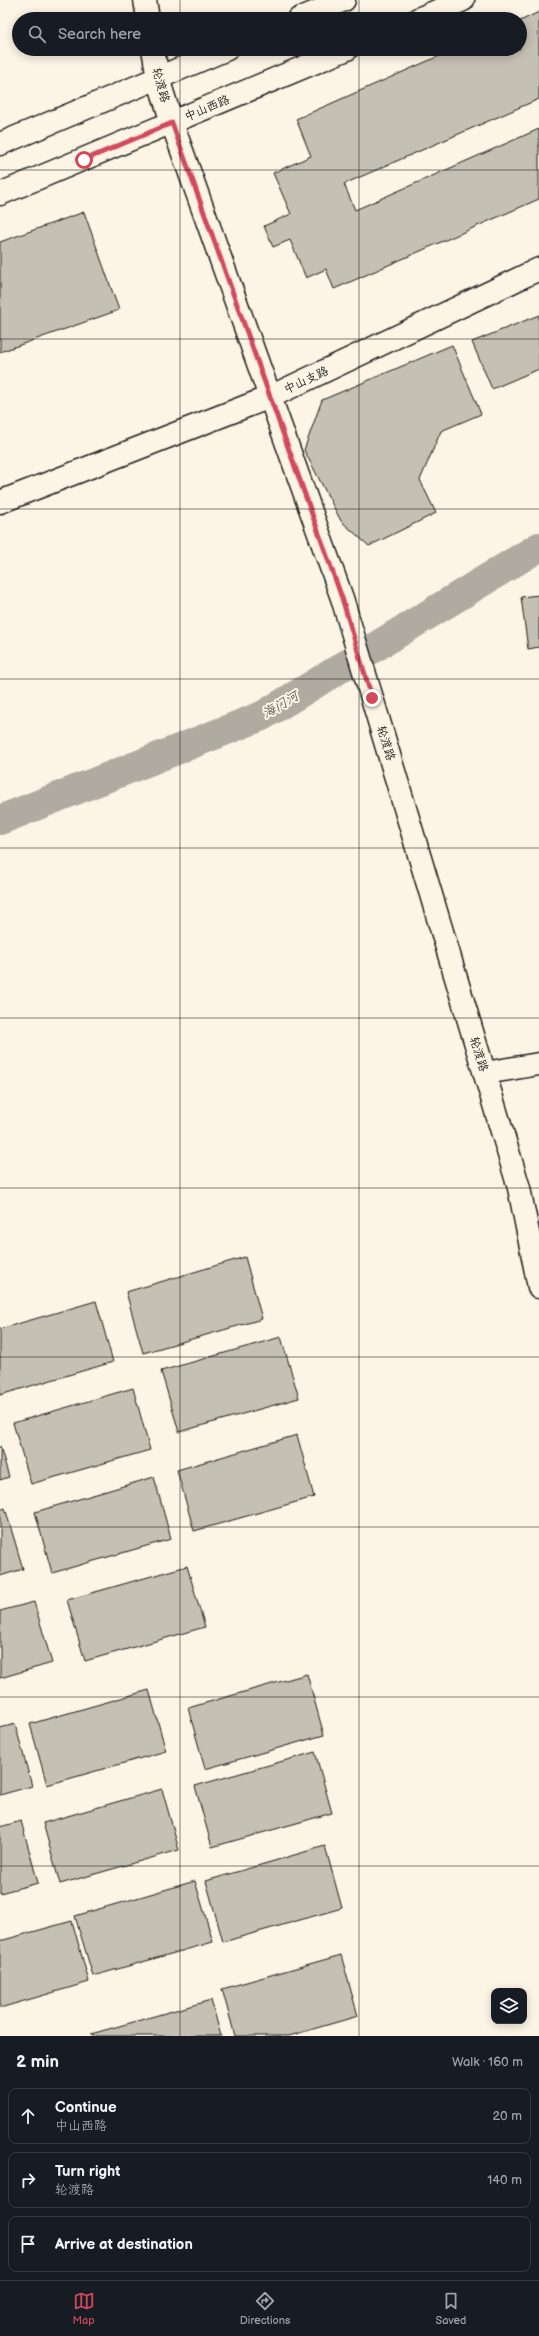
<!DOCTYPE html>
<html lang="en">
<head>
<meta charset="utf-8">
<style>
	:root { --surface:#171b24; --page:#20242c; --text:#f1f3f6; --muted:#9ea1a6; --line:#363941; --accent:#d1495b }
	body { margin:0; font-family:"Balsamiq Sans","LXGW WenKai TC",sans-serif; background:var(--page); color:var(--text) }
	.controls { position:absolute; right:12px; bottom:12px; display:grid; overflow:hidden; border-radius:8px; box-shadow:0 2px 10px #0003 }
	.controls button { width:36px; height:36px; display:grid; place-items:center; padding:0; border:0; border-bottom:1px solid var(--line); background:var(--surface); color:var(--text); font:20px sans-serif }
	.stop { position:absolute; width:12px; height:12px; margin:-9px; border:3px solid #d1495b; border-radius:50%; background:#fff }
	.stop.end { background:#d1495b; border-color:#fff; box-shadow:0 1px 4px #0008 }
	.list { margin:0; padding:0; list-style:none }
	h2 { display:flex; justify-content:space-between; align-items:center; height:52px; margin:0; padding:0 16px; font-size:17px }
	h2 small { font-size:13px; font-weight:400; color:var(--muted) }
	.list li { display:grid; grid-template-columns:26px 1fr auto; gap:12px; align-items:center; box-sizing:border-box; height:56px; margin:0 8px 8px; padding:0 8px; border:1px solid var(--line); border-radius:8px }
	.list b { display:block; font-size:15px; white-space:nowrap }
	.list p { margin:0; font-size:13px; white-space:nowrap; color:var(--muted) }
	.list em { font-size:13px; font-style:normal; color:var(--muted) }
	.icon { flex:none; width:22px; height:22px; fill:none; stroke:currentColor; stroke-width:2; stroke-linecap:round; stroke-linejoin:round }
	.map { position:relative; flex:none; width:539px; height:2036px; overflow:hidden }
	.search { position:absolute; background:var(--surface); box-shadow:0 2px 10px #0003; left:12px; right:12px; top:12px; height:44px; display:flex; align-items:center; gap:10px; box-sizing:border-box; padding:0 14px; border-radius:22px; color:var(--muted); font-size:15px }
	.sheet { height:244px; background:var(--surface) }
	nav { display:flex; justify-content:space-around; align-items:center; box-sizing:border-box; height:56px; border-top:1px solid var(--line); background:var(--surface); font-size:11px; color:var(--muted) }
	nav a { display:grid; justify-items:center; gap:2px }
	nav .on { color:var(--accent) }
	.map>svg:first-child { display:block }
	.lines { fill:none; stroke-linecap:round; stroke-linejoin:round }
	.canal { stroke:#b0aba1; stroke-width:30 }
	.building { fill:#c4c0b3; stroke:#1c1c1c }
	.street-casing { stroke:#1c1c1c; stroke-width:25 }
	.secondary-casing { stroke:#1c1c1c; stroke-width:25 }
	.street { stroke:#fcf5e5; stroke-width:22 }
	.secondary { stroke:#fcf5e5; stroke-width:22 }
	.route { stroke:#d1495b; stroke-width:5 }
	.grid { fill:none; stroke:#1c1c1c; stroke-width:1; stroke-opacity:0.55 }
	.labels { text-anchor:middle; stroke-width:4; stroke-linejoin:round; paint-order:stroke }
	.street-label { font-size:12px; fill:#1c1c1c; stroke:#fcf5e5 }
	.water-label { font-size:13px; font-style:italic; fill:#575551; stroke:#fcf5e5 }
</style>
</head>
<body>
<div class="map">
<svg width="539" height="2036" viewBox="0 0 539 2036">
	<rect width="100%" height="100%" fill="#fcf5e5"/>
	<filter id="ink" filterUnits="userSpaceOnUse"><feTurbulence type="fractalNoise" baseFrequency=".025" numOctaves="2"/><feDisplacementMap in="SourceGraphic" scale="8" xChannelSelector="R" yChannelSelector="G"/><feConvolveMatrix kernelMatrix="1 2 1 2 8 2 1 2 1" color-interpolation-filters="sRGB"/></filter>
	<g filter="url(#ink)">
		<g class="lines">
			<polyline class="canal" points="0,820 262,716 539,547"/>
		</g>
		<g class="building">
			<polygon points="539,12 539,99 344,184 355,210 539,129 539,199 334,289 326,269 306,278 290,240 273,247 264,226 291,214 273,173 311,156 296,119 455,49 520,49 520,21"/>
			<polygon points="84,212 119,310 0,352 0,242"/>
			<polygon points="539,315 539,369 492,389 472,342"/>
			<polygon points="452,345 481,414 441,431 420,480 436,513 369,546 341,521 304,450 322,400"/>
			<polygon points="539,595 539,647 528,649 521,597"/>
			<polygon points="245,1257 262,1319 143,1353 126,1292"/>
			<polygon points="96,1301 113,1362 0,1395 0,1329"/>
			<polygon points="281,1337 299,1398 179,1432 161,1371"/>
			<polygon points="133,1388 150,1450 31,1484 13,1423"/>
			<polygon points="297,1435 314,1497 194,1531 177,1470"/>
			<polygon points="0,1446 9,1477 0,1480"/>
			<polygon points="154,1477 171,1539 52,1573 35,1512"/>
			<polygon points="5,1508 23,1569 0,1576 0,1510"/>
			<polygon points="187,1566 205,1627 85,1661 67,1600"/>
			<polygon points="34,1602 52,1663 0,1678 0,1611"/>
			<polygon points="307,1674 324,1735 205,1769 188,1708"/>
			<polygon points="149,1690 166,1751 47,1785 30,1724"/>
			<polygon points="15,1724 32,1786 0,1795 0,1728"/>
			<polygon points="315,1752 332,1813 212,1847 195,1786"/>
			<polygon points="162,1789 179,1850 60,1884 43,1823"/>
			<polygon points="21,1821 38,1883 0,1893 0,1827"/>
			<polygon points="325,1846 342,1908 223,1942 206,1881"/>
			<polygon points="195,1881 213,1942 93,1976 75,1916"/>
			<polygon points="72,1921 89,1982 0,2008 0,1941"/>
			<polygon points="341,1955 358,2016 289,2036 235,2036 222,1989"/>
			<polygon points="211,2000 221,2036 92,2036 91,2034"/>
		</g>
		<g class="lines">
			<g class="street-casing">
				<g id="street">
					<polyline points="0,502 270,397 539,269"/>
					<polyline points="485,1073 539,1064"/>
				</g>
			</g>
			<g class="secondary-casing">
				<g id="secondary">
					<polyline points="145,0 148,19"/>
					<polyline points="299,19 344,0"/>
					<polyline points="418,19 463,0"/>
					<polyline points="153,49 158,78 172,123 342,598 519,1188 539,1287"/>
					<polyline points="0,144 227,49"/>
					<polyline points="0,194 347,49"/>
				</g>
			</g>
			<use href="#street" class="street"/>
			<use href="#secondary" class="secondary"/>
		</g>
	</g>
	<g class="lines" filter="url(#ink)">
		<polyline class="route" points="84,160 172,123 342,598 372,698"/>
	</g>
	<path class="grid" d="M180,0V19M359,0V19M180,49V2036M359,49V2036M0,170H539M0,339H539M0,509H539M0,679H539M0,848H539M0,1018H539M0,1188H539M0,1357H539M0,1527H539M0,1697H539M0,1866H539"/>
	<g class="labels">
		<g class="street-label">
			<text transform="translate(161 85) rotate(75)" y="4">轮渡路</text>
			<text transform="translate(207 108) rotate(-23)" y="4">中山西路</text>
			<text transform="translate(306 380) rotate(-25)" y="4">中山支路</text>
			<text transform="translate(386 743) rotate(73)" y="4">轮渡路</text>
			<text transform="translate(479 1054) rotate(73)" y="4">轮渡路</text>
		</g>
		<g class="water-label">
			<text transform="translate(280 704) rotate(-31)" y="5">海门河</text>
		</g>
	</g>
</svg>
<div class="controls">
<button><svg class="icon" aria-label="layers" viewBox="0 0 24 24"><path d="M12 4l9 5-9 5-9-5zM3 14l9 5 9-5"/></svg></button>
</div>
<div class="stop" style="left:84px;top:160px"></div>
<div class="stop end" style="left:372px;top:698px"></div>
<div class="search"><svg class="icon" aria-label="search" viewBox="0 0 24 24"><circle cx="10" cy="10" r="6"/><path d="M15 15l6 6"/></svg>Search here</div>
</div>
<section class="sheet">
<h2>2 min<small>Walk · 160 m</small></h2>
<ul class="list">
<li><svg class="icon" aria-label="ahead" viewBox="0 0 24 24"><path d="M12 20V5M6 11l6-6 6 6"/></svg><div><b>Continue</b><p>中山西路</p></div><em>20 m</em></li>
<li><svg class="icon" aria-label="right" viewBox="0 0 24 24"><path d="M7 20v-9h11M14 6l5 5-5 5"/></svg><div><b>Turn right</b><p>轮渡路</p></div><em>140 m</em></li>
<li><svg class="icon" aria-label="arrive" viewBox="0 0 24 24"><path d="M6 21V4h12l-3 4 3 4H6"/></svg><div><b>Arrive at destination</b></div></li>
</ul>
</section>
<nav>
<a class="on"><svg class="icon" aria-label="map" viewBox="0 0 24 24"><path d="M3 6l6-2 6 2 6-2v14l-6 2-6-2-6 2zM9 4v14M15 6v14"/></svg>Map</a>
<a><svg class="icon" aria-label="directions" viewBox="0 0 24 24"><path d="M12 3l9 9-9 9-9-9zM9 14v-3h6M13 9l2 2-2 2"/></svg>Directions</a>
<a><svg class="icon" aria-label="saved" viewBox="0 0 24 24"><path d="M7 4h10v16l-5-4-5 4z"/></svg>Saved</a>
</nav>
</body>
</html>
